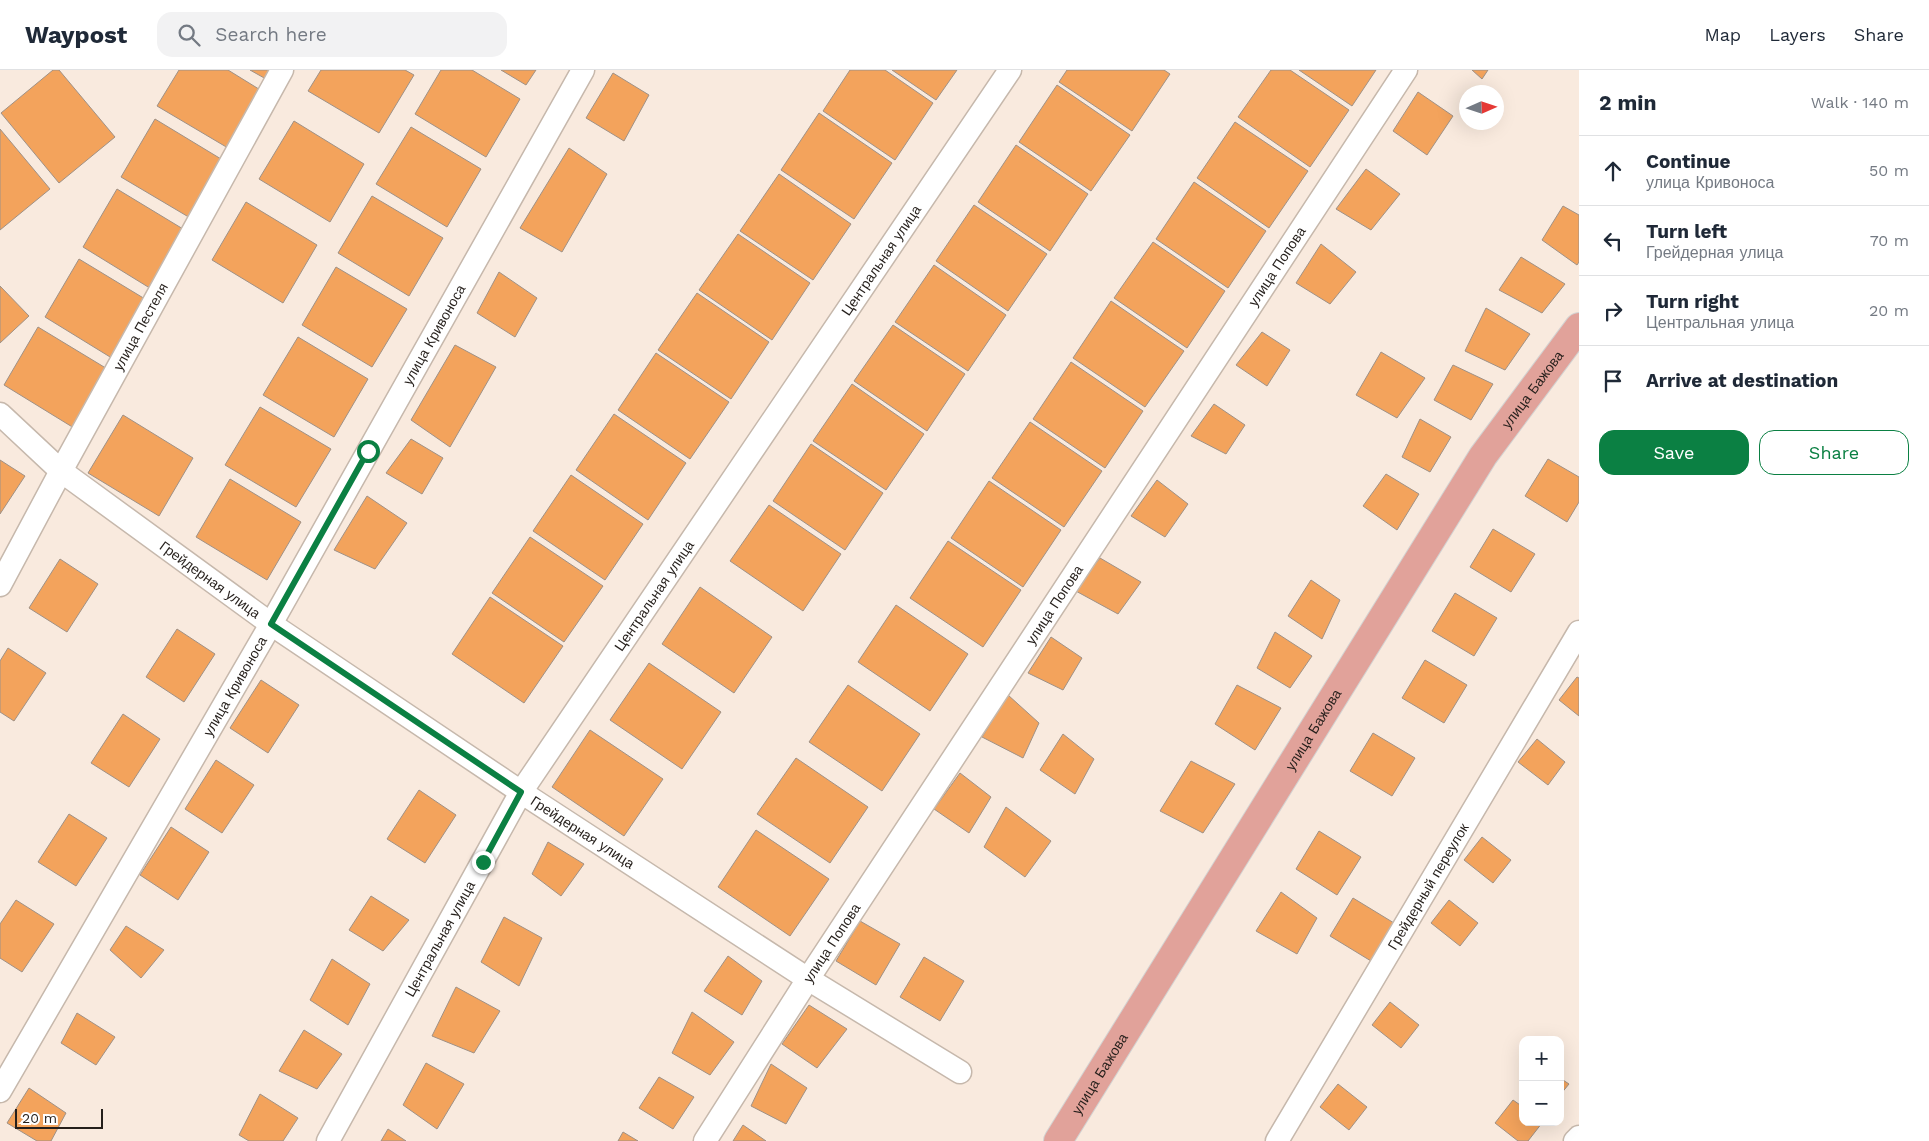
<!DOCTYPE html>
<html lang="en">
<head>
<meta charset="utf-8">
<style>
	:root { --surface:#fff; --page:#f2f2f3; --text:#1f2937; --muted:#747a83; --line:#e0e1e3; --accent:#0b8043 }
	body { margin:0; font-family:"Work Sans",sans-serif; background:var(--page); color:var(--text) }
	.controls { position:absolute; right:15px; bottom:15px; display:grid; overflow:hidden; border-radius:10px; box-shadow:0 5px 20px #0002 }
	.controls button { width:45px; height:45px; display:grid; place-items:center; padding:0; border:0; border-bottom:1px solid var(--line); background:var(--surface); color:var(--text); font:25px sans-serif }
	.compass { position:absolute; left:1459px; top:15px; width:45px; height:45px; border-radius:50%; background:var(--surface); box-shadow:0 5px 20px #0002; rotate:87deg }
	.scale { position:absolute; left:15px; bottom:12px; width:88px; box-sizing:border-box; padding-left:5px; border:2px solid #251f1b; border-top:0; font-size:14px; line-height:18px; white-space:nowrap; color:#251f1b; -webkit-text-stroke:4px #fff; paint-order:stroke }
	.stop { position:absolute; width:15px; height:15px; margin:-11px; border:4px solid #0b8043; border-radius:50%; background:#fff }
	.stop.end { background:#0b8043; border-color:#fff; box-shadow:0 1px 5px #0008 }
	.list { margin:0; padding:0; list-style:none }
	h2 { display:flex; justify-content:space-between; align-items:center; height:65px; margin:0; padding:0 20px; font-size:21px }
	h2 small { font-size:16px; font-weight:400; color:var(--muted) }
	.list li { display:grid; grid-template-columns:32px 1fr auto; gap:15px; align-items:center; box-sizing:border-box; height:70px; padding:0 20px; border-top:1px solid var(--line) }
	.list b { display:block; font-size:19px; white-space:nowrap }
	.list p { margin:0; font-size:16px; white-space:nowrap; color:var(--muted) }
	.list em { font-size:16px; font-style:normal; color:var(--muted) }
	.actions { display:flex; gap:10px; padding:15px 20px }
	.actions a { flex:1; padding:11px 0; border:1px solid var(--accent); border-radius:15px; text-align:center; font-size:18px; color:var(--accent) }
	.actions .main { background:var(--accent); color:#fff }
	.icon { flex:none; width:28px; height:28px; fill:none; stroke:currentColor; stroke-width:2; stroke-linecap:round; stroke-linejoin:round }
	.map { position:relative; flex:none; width:1579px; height:1071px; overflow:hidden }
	header { display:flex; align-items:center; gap:30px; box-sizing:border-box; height:70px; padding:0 25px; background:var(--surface); border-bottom:1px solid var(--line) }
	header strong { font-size:24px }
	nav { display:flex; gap:28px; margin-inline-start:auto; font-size:18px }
	.search { width:350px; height:45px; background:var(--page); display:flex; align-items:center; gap:12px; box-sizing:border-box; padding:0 18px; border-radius:15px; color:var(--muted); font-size:19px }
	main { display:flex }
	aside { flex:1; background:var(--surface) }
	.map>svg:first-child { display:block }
	.building { fill:#f3a35c; stroke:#9f9186 }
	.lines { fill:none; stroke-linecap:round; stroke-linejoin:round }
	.street-casing { stroke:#c6b8ac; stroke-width:25 }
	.primary-casing { stroke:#d3d2d1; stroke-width:30 }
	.street { stroke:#fff; stroke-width:22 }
	.primary { stroke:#e1a29a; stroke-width:28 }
	.route { stroke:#0b8043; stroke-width:6 }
	.labels { text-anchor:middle; stroke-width:4; stroke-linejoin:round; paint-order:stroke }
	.street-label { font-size:14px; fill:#251f1b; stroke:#fff }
</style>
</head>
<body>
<header>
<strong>Waypost</strong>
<div class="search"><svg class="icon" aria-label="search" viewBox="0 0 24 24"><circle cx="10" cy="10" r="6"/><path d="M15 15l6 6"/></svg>Search here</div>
<nav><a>Map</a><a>Layers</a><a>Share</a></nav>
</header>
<main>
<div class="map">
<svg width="1579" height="1071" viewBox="0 0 1579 1071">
	<rect width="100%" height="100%" fill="#f9eade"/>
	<g class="building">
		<polygon points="53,0 59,0 115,67 59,113 1,43"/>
		<polygon points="179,0 228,0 262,21 228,78 157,36"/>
		<polygon points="250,0 272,0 266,9"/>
		<polygon points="321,0 405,0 414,5 379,63 308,21"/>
		<polygon points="441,0 472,0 520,29 486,87 415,44"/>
		<polygon points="501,0 536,0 526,15"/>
		<polygon points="850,0 885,0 933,33 895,90 823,41"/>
		<polygon points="892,0 957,0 936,30"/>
		<polygon points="1067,0 1164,0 1170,4 1132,61 1059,12"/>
		<polygon points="1271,0 1290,0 1349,40 1310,97 1238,47"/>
		<polygon points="1299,0 1376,0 1352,36"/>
		<polygon points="1472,0 1488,0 1482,9"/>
		<polygon points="613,3 649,25 624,71 586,48"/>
		<polygon points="1057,15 1130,65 1091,121 1019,72"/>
		<polygon points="1418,22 1453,46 1427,85 1393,61"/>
		<polygon points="819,43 892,93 854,149 781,100"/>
		<polygon points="155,49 226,92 192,149 121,107"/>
		<polygon points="294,51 364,94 330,152 259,109"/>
		<polygon points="1235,52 1308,101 1269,158 1197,108"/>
		<polygon points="411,57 481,99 447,157 376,114"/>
		<polygon points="0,59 50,119 0,160"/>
		<polygon points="1016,75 1088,124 1050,181 978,132"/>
		<polygon points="569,78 607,104 562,182 520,158"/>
		<polygon points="1366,99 1400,124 1371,160 1336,139"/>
		<polygon points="779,104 851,154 813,210 740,161"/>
		<polygon points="1194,112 1266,161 1228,218 1156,169"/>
		<polygon points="117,119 188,162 153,220 83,177"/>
		<polygon points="372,126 443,168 409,226 338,183"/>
		<polygon points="246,132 317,175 283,233 212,190"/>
		<polygon points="974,135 1047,184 1008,241 936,191"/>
		<polygon points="1563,136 1579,145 1579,192 1577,195 1542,170"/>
		<polygon points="738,164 810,213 772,270 699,220"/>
		<polygon points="1153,172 1225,221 1187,278 1114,228"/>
		<polygon points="1321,174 1356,202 1330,234 1296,213"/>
		<polygon points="1521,187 1565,214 1542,243 1499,220"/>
		<polygon points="79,189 150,232 115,290 45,247"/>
		<polygon points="934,195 1006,245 968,301 895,252"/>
		<polygon points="336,197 407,239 372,297 302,255"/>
		<polygon points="499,202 537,228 515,267 477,243"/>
		<polygon points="0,216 29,246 0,273"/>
		<polygon points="697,223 769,272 731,329 658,280"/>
		<polygon points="1111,231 1184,281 1145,337 1073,288"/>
		<polygon points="1486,238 1530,264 1505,300 1465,281"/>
		<polygon points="893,255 965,304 927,361 854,311"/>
		<polygon points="38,257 109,300 74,358 4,315"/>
		<polygon points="1262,262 1290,280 1267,316 1236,295"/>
		<polygon points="298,267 368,309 334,367 263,325"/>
		<polygon points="455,275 496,297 450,377 411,350"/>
		<polygon points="1381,282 1425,308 1397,348 1356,325"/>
		<polygon points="656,283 729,332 690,389 618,340"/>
		<polygon points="1071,292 1143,341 1105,398 1033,349"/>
		<polygon points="1453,295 1493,314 1471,350 1434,330"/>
		<polygon points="852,314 924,364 886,420 813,371"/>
		<polygon points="1214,334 1245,355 1226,384 1191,366"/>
		<polygon points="260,337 331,379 296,437 225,395"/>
		<polygon points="614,344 686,393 648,450 576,400"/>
		<polygon points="123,345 193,388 159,446 88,403"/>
		<polygon points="1420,349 1451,367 1430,402 1402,387"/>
		<polygon points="1030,352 1102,401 1064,457 992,408"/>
		<polygon points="411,369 443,388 422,424 386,403"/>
		<polygon points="811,374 883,423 845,480 773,431"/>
		<polygon points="1548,389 1579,407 1579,432 1567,452 1525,426"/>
		<polygon points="0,390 25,406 0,444"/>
		<polygon points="1386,404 1419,424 1397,460 1363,436"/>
		<polygon points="571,405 643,454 605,510 533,461"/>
		<polygon points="230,409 301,452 267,510 196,467"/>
		<polygon points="1157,410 1188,434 1165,467 1131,446"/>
		<polygon points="989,411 1061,460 1023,517 951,468"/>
		<polygon points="367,426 407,453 375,499 334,480"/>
		<polygon points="769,435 841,484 803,541 730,491"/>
		<polygon points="1493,459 1535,484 1511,522 1470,497"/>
		<polygon points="530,467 603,516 564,572 492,523"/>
		<polygon points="948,471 1021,520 983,577 910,528"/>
		<polygon points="1100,488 1141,512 1118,544 1074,520"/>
		<polygon points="60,489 98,514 67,562 29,538"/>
		<polygon points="1311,510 1340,530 1322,569 1288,546"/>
		<polygon points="700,517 772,567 734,623 662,574"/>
		<polygon points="1455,523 1497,548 1474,586 1432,561"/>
		<polygon points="490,527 563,576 524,633 452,584"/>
		<polygon points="896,535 968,584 930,641 858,592"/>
		<polygon points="177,559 215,584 184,632 146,607"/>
		<polygon points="1275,562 1312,586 1290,618 1257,598"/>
		<polygon points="1051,567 1082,588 1063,620 1028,603"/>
		<polygon points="8,578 46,603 14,651 0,642 0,591"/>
		<polygon points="1425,590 1467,615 1444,653 1402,628"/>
		<polygon points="649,593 721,642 682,699 610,650"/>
		<polygon points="1577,607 1579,608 1579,646 1559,630"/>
		<polygon points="261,610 299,635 268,683 230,658"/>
		<polygon points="848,615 920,664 882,721 809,672"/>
		<polygon points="1237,615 1281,638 1255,680 1215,654"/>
		<polygon points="1008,625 1039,653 1023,688 982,667"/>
		<polygon points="123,644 160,669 129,717 91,693"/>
		<polygon points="590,660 663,709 624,766 552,717"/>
		<polygon points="1373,663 1415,688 1392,726 1350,701"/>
		<polygon points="1063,664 1094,689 1075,724 1040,700"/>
		<polygon points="1537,669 1565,692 1548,715 1518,692"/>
		<polygon points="796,688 868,737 830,793 757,744"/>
		<polygon points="216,690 254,715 222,763 185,739"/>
		<polygon points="1191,691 1235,714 1203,763 1160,741"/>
		<polygon points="960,703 991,727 969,763 934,739"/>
		<polygon points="419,720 456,745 425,793 387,769"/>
		<polygon points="1006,737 1051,771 1025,807 984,777"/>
		<polygon points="69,744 107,768 76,816 38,792"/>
		<polygon points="171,757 209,782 178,830 140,805"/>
		<polygon points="756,760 829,809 790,866 718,817"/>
		<polygon points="1319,761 1361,787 1337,825 1296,799"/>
		<polygon points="1482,767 1511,790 1493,813 1464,790"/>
		<polygon points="548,772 584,794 561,826 532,804"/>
		<polygon points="1281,822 1317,848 1297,884 1256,861"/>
		<polygon points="371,826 409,850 383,881 349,860"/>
		<polygon points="1353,828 1394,853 1371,891 1330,866"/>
		<polygon points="16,830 54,854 22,902 0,888 0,854"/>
		<polygon points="1449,830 1478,853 1460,876 1431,853"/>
		<polygon points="504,847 542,868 519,916 481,892"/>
		<polygon points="860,851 900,874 876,915 836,891"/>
		<polygon points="126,856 164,880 141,908 110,880"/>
		<polygon points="728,886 762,911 742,945 704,921"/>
		<polygon points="924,887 964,911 940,951 900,927"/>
		<polygon points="332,889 370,914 348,955 310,930"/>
		<polygon points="456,917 500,941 474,983 432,966"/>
		<polygon points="1390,932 1419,955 1401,978 1372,955"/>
		<polygon points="809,935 847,959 817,998 782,974"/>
		<polygon points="692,942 734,972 710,1005 672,983"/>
		<polygon points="77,943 115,967 96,995 61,973"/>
		<polygon points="304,960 342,984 317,1019 279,1001"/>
		<polygon points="426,993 464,1014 437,1059 403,1035"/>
		<polygon points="771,994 807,1018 786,1054 751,1036"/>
		<polygon points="659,1007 694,1027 673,1059 639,1038"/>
		<polygon points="1560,1008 1569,1014 1560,1025"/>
		<polygon points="1338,1014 1367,1037 1349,1060 1320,1037"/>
		<polygon points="29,1018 66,1043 51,1071 37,1071 7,1053"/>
		<polygon points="260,1024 298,1048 283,1071 249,1071 239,1065"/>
		<polygon points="1513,1030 1523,1037 1523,1052 1542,1053 1528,1071 1518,1071 1495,1053"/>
		<polygon points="743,1055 766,1071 733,1071"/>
		<polygon points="388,1059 406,1071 381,1071"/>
		<polygon points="623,1062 638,1071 618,1071"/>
	</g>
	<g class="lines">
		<g class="street-casing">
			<g id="street">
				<path id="s1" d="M0,344L61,401L271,554L521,722L808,909L960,1002"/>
				<path id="s2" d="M0,515L61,401L282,0"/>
				<path id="s3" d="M0,1021L271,554L583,0"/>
				<path id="s4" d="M328,1071L521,722L1010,0"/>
				<path id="s5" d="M705,1071L808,909L1406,0"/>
				<path id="s6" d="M1277,1071L1579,562"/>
				<polyline points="1575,1071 1579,1067"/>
			</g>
		</g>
		<g class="primary-casing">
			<g id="primary">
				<path id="s7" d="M1058,1071L1483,386L1579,257"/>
			</g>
		</g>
		<use href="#street" class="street"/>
		<use href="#primary" class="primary"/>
	</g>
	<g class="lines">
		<polyline class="route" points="368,381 271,554 521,722 483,792"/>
	</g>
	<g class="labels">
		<g class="street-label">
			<text dy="5" stroke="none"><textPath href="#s4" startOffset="1041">Центральная улица</textPath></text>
			<text dy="5" stroke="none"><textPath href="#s5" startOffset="1045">улица Попова</textPath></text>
			<text dy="5" stroke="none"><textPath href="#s2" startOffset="294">улица Пестеля</textPath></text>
			<text dy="5" stroke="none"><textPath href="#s3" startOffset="872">улица Кривоноса</textPath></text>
			<text dy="5" stroke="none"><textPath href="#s7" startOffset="889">улица Бажова</textPath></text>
			<text dy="5" stroke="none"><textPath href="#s1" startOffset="268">Грейдерная улица</textPath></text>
			<text dy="5" stroke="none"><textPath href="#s4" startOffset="636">Центральная улица</textPath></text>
			<text dy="5" stroke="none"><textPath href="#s5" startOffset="640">улица Попова</textPath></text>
			<text dy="5" stroke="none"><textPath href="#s3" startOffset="468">улица Кривоноса</textPath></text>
			<text dy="5" stroke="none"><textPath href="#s7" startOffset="484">улица Бажова</textPath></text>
			<text dy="5" stroke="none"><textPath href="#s1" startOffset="718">Грейдерная улица</textPath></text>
			<text dy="5" stroke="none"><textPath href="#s6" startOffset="296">Грейдерный переулок</textPath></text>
			<text dy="5" stroke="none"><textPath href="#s4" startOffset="231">Центральная улица</textPath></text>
			<text dy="5" stroke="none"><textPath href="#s5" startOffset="235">улица Попова</textPath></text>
			<text dy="5" stroke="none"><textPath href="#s7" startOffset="79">улица Бажова</textPath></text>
		</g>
	</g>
</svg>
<div class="controls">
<button>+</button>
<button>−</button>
</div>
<svg class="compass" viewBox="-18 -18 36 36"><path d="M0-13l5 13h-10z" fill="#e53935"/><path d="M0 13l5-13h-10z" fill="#747a83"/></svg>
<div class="scale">20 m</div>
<div class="stop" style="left:368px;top:381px"></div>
<div class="stop end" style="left:483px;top:792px"></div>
</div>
<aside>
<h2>2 min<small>Walk · 140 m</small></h2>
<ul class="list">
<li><svg class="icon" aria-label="ahead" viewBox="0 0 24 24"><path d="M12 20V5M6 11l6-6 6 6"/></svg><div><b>Continue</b><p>улица Кривоноса</p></div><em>50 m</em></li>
<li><svg class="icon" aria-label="left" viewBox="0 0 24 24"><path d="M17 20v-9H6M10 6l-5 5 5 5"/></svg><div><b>Turn left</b><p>Грейдерная улица</p></div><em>70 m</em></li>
<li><svg class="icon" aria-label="right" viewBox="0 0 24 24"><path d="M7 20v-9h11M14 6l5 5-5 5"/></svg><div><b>Turn right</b><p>Центральная улица</p></div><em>20 m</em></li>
<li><svg class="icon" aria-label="arrive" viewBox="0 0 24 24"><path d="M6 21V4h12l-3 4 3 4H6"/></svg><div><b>Arrive at destination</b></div></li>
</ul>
<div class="actions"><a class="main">Save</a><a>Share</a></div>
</aside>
</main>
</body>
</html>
